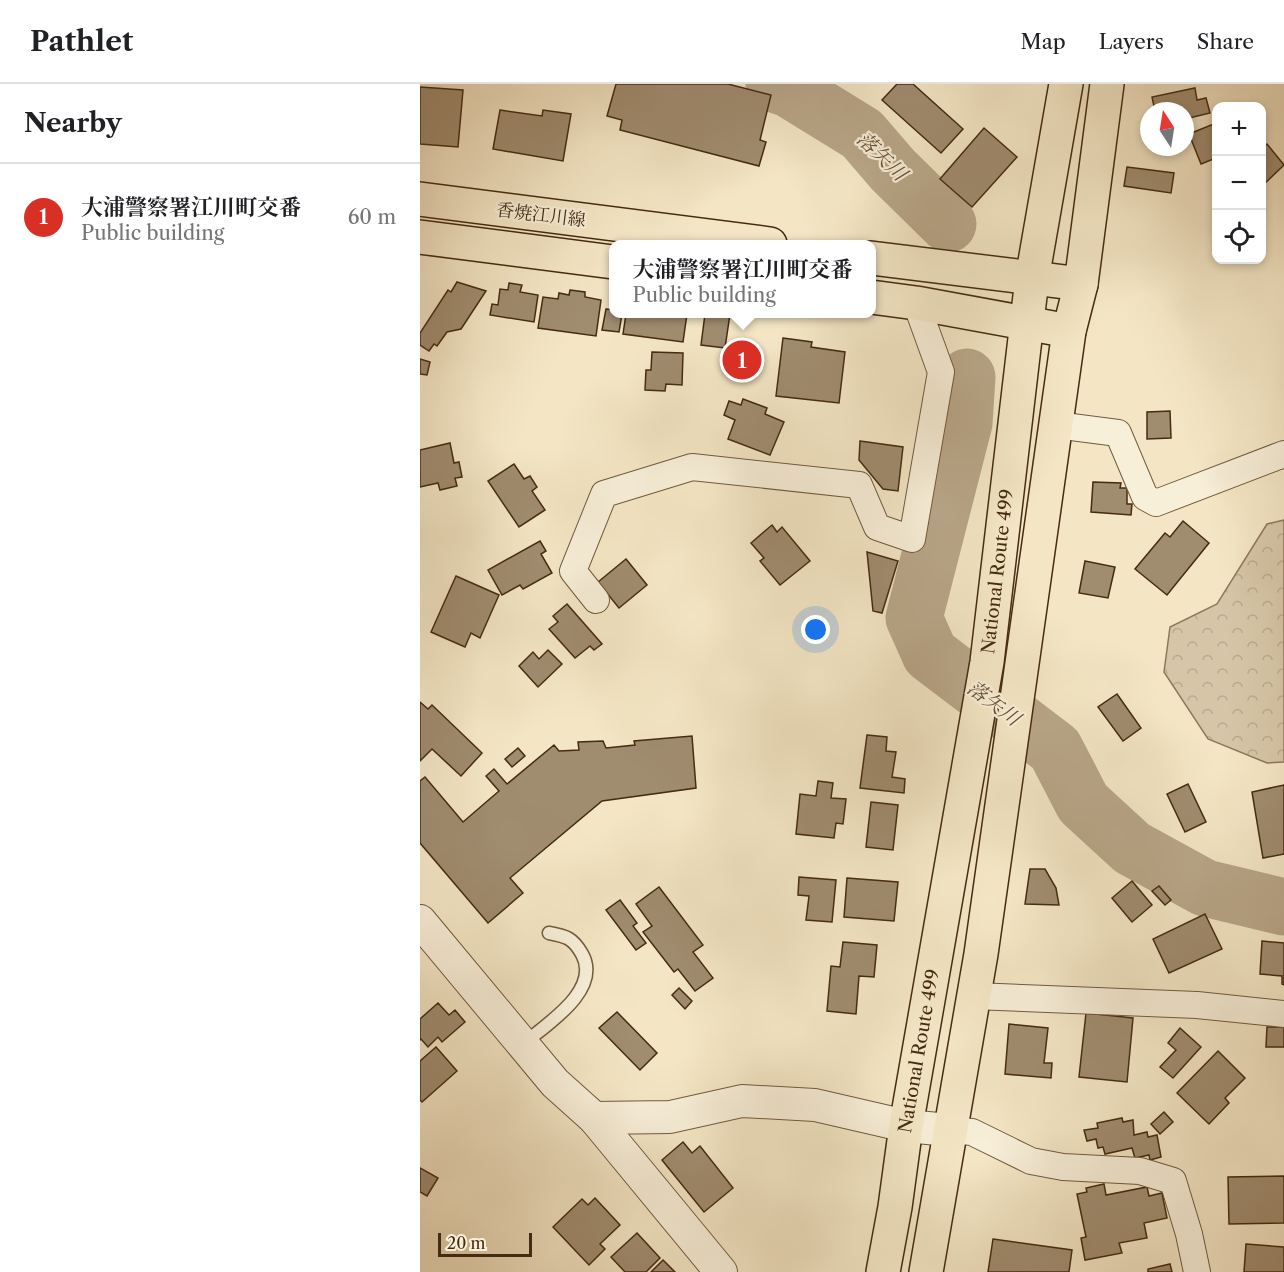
<!DOCTYPE html>
<html lang="en">
<head>
<meta charset="utf-8">
<style>
	:root { --surface:#fff; --page:#f6f6f6; --text:#202124; --muted:#757577; --line:#e0e0e0; --accent:#d93025 }
	body { margin:0; font-family:"Libre Caslon Text","Noto Serif JP",serif; background:var(--page); color:var(--text) }
	.controls { position:absolute; right:18px; top:18px; display:grid; overflow:hidden; border-radius:12px; box-shadow:0 3px 9px #0003 }
	.controls button { width:54px; height:54px; display:grid; place-items:center; padding:0; border:0; border-bottom:2px solid var(--line); background:var(--surface); color:var(--text); font:30px sans-serif }
	.compass { position:absolute; left:720px; top:18px; width:54px; height:54px; border-radius:50%; background:var(--surface); box-shadow:0 3px 9px #0003; rotate:348deg }
	.scale { position:absolute; left:18px; bottom:15px; width:94px; box-sizing:border-box; padding-left:6px; border:3px solid #452b12; border-top:0; font-size:16px; line-height:21px; white-space:nowrap; color:#452b12; -webkit-text-stroke:4px #f8efd9; paint-order:stroke }
	.you { position:absolute; left:396px; top:546px; width:21px; height:21px; margin:-15px; border:4px solid #fff; border-radius:50%; background:#1a73e8; box-shadow:0 0 0 9px #1a73e833 }
	.badge { display:grid; place-items:center; width:39px; height:39px; border-radius:50%; background:var(--accent); color:#fff; font-size:20px; font-weight:700 }
	.pin { position:absolute; translate:-50% -50%; border:3px solid #fff; box-shadow:0 2px 6px #0006 }
	.popup { position:absolute; left:189px; top:156px; width:267px; height:78px; box-sizing:border-box; display:grid; place-content:center; border-radius:12px; background:var(--surface); filter:drop-shadow(0 2px 4px #0005); font-size:20px; white-space:nowrap; color:var(--muted) }
	.popup b { font-size:22px; color:var(--text) }
	.popup::after { content:''; position:absolute; left:50%; top:100%; margin-left:-12px; border:12px solid transparent; border-top-color:var(--surface) }
	.list { margin:0; padding:0; list-style:none }
	h2 { display:flex; justify-content:space-between; align-items:center; height:78px; margin:0; padding:0 24px; font-size:26px }
	h2 small { font-size:20px; font-weight:400; color:var(--muted) }
	.list li { display:grid; grid-template-columns:39px 1fr auto; gap:18px; align-items:center; box-sizing:border-box; height:108px; padding:0 24px; border-top:2px solid var(--line) }
	.list b { display:block; font-size:22px; white-space:nowrap }
	.list p { margin:0; font-size:20px; white-space:nowrap; color:var(--muted) }
	.list em { font-size:20px; font-style:normal; color:var(--muted) }
	.icon { flex:none; width:33px; height:33px; fill:none; stroke:currentColor; stroke-width:2; stroke-linecap:round; stroke-linejoin:round }
	.map { position:relative; flex:none; width:864px; height:1188px; overflow:hidden }
	header { display:flex; align-items:center; gap:36px; box-sizing:border-box; height:84px; padding:0 30px; background:var(--surface); border-bottom:2px solid var(--line) }
	header strong { font-size:28px }
	nav { display:flex; gap:33px; margin-inline-start:auto; font-size:21px }
	main { display:flex }
	aside { flex:1; background:var(--surface) }
	.map>svg:first-child { display:block }
	.forest { fill:url(#forest-crowns); stroke:#8e785c; stroke-width:1.5 }
	.lines { fill:none; stroke-linecap:round; stroke-linejoin:round }
	.river { stroke:#b8a688; stroke-width:57 }
	.building { fill:#a08c6f; stroke:#452b12; stroke-width:1.5 }
	.service-casing { stroke:#715a3f; stroke-width:15 }
	.minor-casing { stroke:#715a3f; stroke-width:28 }
	.tertiary-casing { stroke:#715a3f; stroke-width:34 }
	.primary-casing { stroke:#452b12; stroke-width:36 }
	.trunk-casing { stroke:#452b12; stroke-width:36 }
	.service { stroke:#f8efd9; stroke-width:12 }
	.minor { stroke:#f8efd9; stroke-width:26 }
	.tertiary { stroke:#f8efd9; stroke-width:32 }
	.primary { stroke:#f4e6c5; stroke-width:33 }
	.trunk { stroke:#f4e6c5; stroke-width:33 }
	.labels { text-anchor:middle; stroke-width:4.5; stroke-linejoin:round; paint-order:stroke }
	.street-label { font-size:18px; fill:#452b12; stroke:#f8efd9 }
	.water-label { font-size:20px; font-style:italic; fill:#685035; stroke:#f8efd9 }
</style>
</head>
<body>
<header>
<strong>Pathlet</strong>
<nav><a>Map</a><a>Layers</a><a>Share</a></nav>
</header>
<main>
<aside>
<h2>Nearby<small></small></h2>
<ul class="list">
<li><span class="badge">1</span><div><b>大浦警察署江川町交番</b><p>Public building</p></div><em>60 m</em></li>
</ul>
</aside>
<div class="map">
<svg width="864" height="1188" viewBox="0 0 864 1188">
	<defs>
		<pattern id="forest-crowns" width="20" height="18" patternUnits="userSpaceOnUse" patternTransform="scale(1.5)"><rect width="20" height="18" fill="#d6c6a7"/><path d="M2 6a3 3 0 1 1 6 0M12 15a3 3 0 1 1 6 0" fill="none" stroke="#b9aa8f"/></pattern>
	</defs>
	<rect width="100%" height="100%" fill="#f4e6c5"/>
	<filter id="stains"><feTurbulence type="fractalNoise" baseFrequency=".00333" numOctaves="4"/><feColorMatrix values="0 0 0 0 .2 0 0 0 0 .09 0 0 0 0 .02 0 0 0 .5 -.17"/></filter>
	<radialGradient id="worn" r=".72"><stop offset=".6" stop-color="#630" stop-opacity="0"/><stop offset="1" stop-color="#630" stop-opacity=".3"/></radialGradient>
	<polygon class="forest" points="864,436 864,678 847,679 788,655 744,588 750,543 797,520 847,440"/>
	<g class="lines">
		<g class="river">
			<polyline points="354,0 369,5 442,50 473,86 528,140"/>
			<polyline points="547,293 544,339 494,534 510,570 635,665 663,719 712,764 785,804 864,823"/>
		</g>
	</g>
	<g class="building">
		<polygon points="196,0 308,0 351,11 340,56 346,58 339,82 200,46 202,36 187,32"/>
		<polygon points="477,0 493,0 543,45 521,69 462,16"/>
		<polygon points="0,3 43,6 38,63 0,60"/>
		<polygon points="775,4 777,16 786,14 790,29 765,35 765,27 735,27 732,13"/>
		<polygon points="80,26 122,32 123,26 151,30 143,77 73,65"/>
		<polygon points="796,39 796,74 781,80 769,50"/>
		<polygon points="564,44 597,73 552,123 520,95"/>
		<polygon points="847,60 864,81 842,102 842,65"/>
		<polygon points="707,83 754,89 751,109 704,102"/>
		<polygon points="37,198 66,207 41,245 27,248 17,262 14,260 9,267 0,261 0,249 28,206 31,208"/>
		<polygon points="89,199 102,201 100,208 118,211 114,238 70,231 72,220 78,221 80,205 88,206"/>
		<polygon points="150,206 165,208 165,213 181,216 176,252 118,244 123,213 138,215 139,209 149,211"/>
		<polygon points="186,225 193,226 193,230 202,230 199,248 182,246"/>
		<polygon points="206,230 267,230 263,258 203,250"/>
		<polygon points="285,230 310,230 305,264 281,261"/>
		<polygon points="363,254 392,258 391,263 425,268 419,319 356,312"/>
		<polygon points="232,268 263,269 262,301 246,300 245,307 225,306 226,286 231,286"/>
		<polygon points="0,275 10,278 7,291 0,290"/>
		<polygon points="323,315 347,324 345,330 364,338 350,371 308,355 315,336 304,331 309,317 321,321"/>
		<polygon points="750,327 751,354 727,355 727,328"/>
		<polygon points="440,357 483,363 478,407 463,405 439,376"/>
		<polygon points="30,359 34,379 39,378 42,393 35,394 37,402 20,406 18,399 0,403 0,366"/>
		<polygon points="94,380 104,395 110,392 117,403 112,407 125,426 99,443 68,397"/>
		<polygon points="673,398 701,399 700,404 707,404 707,420 712,420 711,431 671,428"/>
		<polygon points="763,437 789,459 747,511 715,485 745,449 750,453"/>
		<polygon points="352,441 357,448 362,443 390,477 360,501 340,477 344,474 331,459"/>
		<polygon points="120,457 126,467 121,470 132,489 103,505 100,501 82,511 68,486"/>
		<polygon points="447,468 478,477 462,529 453,527"/>
		<polygon points="206,475 227,501 199,524 178,498"/>
		<polygon points="665,477 695,483 688,514 659,509"/>
		<polygon points="36,492 79,511 60,554 51,549 45,563 11,548"/>
		<polygon points="147,520 182,560 174,566 170,562 155,574 129,545 138,538 133,532"/>
		<polygon points="128,566 142,580 118,603 99,582 113,568 119,575"/>
		<polygon points="697,610 721,644 703,657 678,623"/>
		<polygon points="0,618 8,625 12,621 62,669 41,692 12,665 0,677"/>
		<polygon points="447,651 467,653 466,667 476,668 472,693 485,695 484,709 440,704"/>
		<polygon points="272,652 276,704 182,717 90,794 103,809 68,839 0,759 0,697 5,693 43,738 79,707 66,692 74,685 87,700 134,661 139,667 159,666 158,658 183,657 186,664 215,661 214,657"/>
		<polygon points="98,664 105,672 92,683 85,675"/>
		<polygon points="398,697 413,699 411,714 426,715 423,740 416,739 414,754 376,750 380,710 396,712"/>
		<polygon points="768,700 786,738 765,748 747,710"/>
		<polygon points="864,701 864,770 843,774 832,708"/>
		<polygon points="451,718 478,721 473,766 446,763"/>
		<polygon points="610,785 625,785 636,804 639,821 605,820"/>
		<polygon points="379,793 416,796 412,838 386,836 389,812 378,811"/>
		<polygon points="427,794 478,798 474,837 424,833"/>
		<polygon points="712,797 732,821 712,838 692,814"/>
		<polygon points="739,802 751,816 745,821 732,807"/>
		<polygon points="239,803 283,861 273,868 293,894 275,907 258,885 254,888 223,848 232,842 216,820"/>
		<polygon points="200,816 217,839 213,842 226,859 216,866 186,826"/>
		<polygon points="785,830 802,865 749,889 733,855"/>
		<polygon points="842,857 864,859 864,901 862,900 862,892 840,890"/>
		<polygon points="423,858 457,861 454,893 439,892 436,930 407,927 411,882 420,883"/>
		<polygon points="259,904 272,917 265,925 252,911"/>
		<polygon points="18,919 29,931 35,926 45,938 22,958 18,953 8,963 1,955 0,956 0,935"/>
		<polygon points="197,928 237,969 220,986 179,944"/>
		<polygon points="666,929 713,934 707,998 659,993"/>
		<polygon points="589,940 628,944 624,979 632,979 631,994 585,990"/>
		<polygon points="847,943 864,943 864,963 846,963"/>
		<polygon points="760,944 781,963 753,994 740,983 756,966 748,959"/>
		<polygon points="16,963 37,987 2,1018 0,1016 0,977"/>
		<polygon points="798,967 825,994 805,1014 809,1019 789,1040 757,1009"/>
		<polygon points="744,1028 753,1038 740,1050 731,1040"/>
		<polygon points="702,1034 703,1038 713,1036 714,1051 727,1048 728,1053 737,1051 741,1073 730,1076 729,1071 715,1074 712,1064 685,1070 683,1063 678,1064 676,1055 667,1057 664,1046 678,1044 677,1039"/>
		<polygon points="263,1058 272,1069 280,1062 313,1104 284,1128 242,1076"/>
		<polygon points="0,1084 18,1094 7,1112 0,1108"/>
		<polygon points="864,1092 864,1139 809,1140 808,1093"/>
		<polygon points="684,1100 686,1111 727,1103 729,1112 742,1109 747,1134 724,1139 727,1154 699,1159 702,1169 665,1176 661,1154 666,1153 657,1110 667,1108 666,1104"/>
		<polygon points="175,1114 200,1141 180,1160 185,1165 169,1181 133,1143 162,1115 168,1121"/>
		<polygon points="217,1149 240,1174 226,1188 205,1188 191,1173"/>
		<polygon points="573,1155 652,1166 649,1188 568,1188"/>
		<polygon points="826,1160 864,1163 864,1188 824,1188"/>
		<polygon points="243,1176 255,1188 231,1188"/>
		<polygon points="750,1180 752,1188 728,1188 728,1185"/>
	</g>
	<g class="lines">
		<g class="service-casing">
			<path id="service" d="M103,960C127,940 182,906 162,870C153,854 146,852 129,849"/>
		</g>
		<g class="minor-casing">
			<g id="minor">
				<polyline points="636,341 698,349 725,413 736,419 864,370"/>
				<polyline points="176,516 153,487 184,410 272,383 439,401 457,443 492,455 521,288 496,219"/>
				<polyline points="553,912 777,921 864,930"/>
				<polyline points="529,1046 552,1048 611,1077 643,1083 720,1087 753,1097 769,1150 777,1188"/>
			</g>
		</g>
		<g class="tertiary-casing">
			<g id="tertiary">
				<polyline points="0,837 135,999 174,1034 250,1033 322,1017 395,1021 486,1042 529,1046"/>
				<polyline points="174,1034 301,1188"/>
			</g>
		</g>
		<g class="primary-casing">
			<g id="primary">
				<polyline points="0,115 350,160"/>
				<polyline points="0,153 193,178"/>
				<polyline points="451,174 661,200"/>
				<polyline points="451,213 496,219 649,247"/>
			</g>
		</g>
		<g class="trunk-casing">
			<g id="trunk">
				<path id="s1" d="M463,1188L475,1123L486,1042L567,578L612,195L646,0"/>
				<polyline points="506,1188 561,870 649,247 661,200 687,0"/>
			</g>
		</g>
		<use href="#service" class="service"/>
		<use href="#minor" class="minor"/>
		<use href="#tertiary" class="tertiary"/>
		<use href="#primary" class="primary"/>
		<use href="#trunk" class="trunk"/>
	</g>
	<g class="labels">
		<g class="street-label">
			<text transform="translate(121 131) rotate(7)" y="6">香焼江川線</text>
			<text dy="6" stroke="none"><textPath href="#s1" startOffset="710">National Route 499</textPath></text>
			<text dy="6" stroke="none"><textPath href="#s1" startOffset="224">National Route 499</textPath></text>
		</g>
		<g class="water-label">
			<text transform="translate(462 72) rotate(44)" y="7">落矢川</text>
			<text transform="translate(574 619) rotate(37)" y="7">落矢川</text>
		</g>
	</g>
	<rect width="100%" height="100%" filter="url(#stains)"/>
	<rect width="100%" height="100%" fill="url(#worn)"/>
</svg>
<div class="controls">
<button>+</button>
<button>−</button>
<button><svg class="icon" aria-label="locate" viewBox="0 0 24 24"><circle cx="12" cy="12" r="6"/><path d="M12 2v4M12 18v4M2 12h4M18 12h4"/></svg></button>
</div>
<svg class="compass" viewBox="-18 -18 36 36"><path d="M0-13l5 13h-10z" fill="#e53935"/><path d="M0 13l5-13h-10z" fill="#757577"/></svg>
<div class="scale">20 m</div>
<div class="you"></div>
<div class="pin badge" style="left:322px;top:276px">1</div>
<div class="popup"><b>大浦警察署江川町交番</b>Public building</div>
</div>
</main>
</body>
</html>
